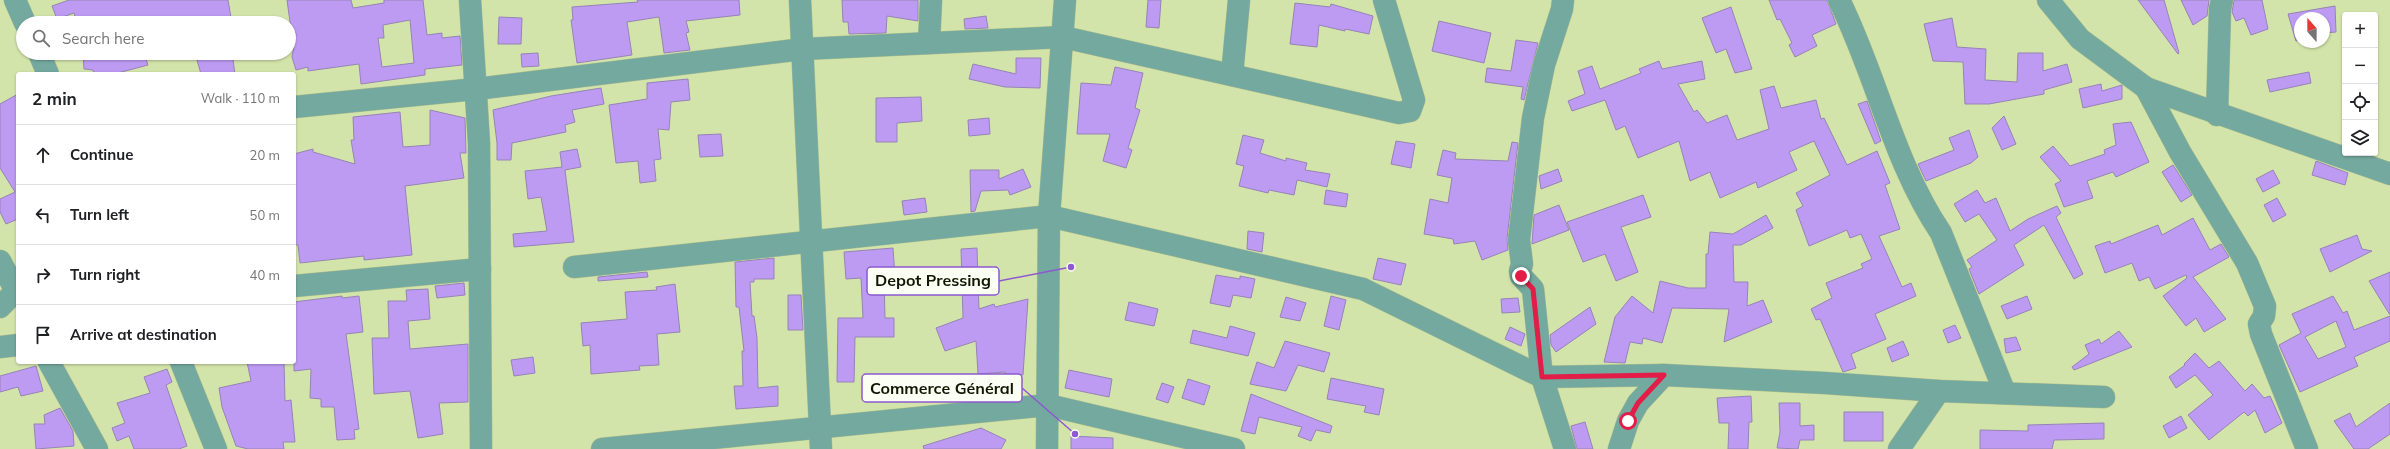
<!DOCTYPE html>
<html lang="en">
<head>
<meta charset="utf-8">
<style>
	:root { --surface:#fff; --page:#f2f2f2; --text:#202124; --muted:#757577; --line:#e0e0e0 }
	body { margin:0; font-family:Mulish,sans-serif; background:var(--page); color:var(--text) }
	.controls { position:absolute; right:12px; top:12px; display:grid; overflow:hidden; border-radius:4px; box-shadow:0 1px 3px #0004 }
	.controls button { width:36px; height:36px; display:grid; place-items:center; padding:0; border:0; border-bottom:1px solid var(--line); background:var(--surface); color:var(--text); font:20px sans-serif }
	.compass { position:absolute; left:2294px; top:12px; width:36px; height:36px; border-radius:50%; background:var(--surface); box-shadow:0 1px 3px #0004; rotate:339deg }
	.stop { position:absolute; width:12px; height:12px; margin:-9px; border:3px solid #e11d48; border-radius:50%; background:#fff }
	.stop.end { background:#e11d48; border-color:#fff; box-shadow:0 1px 4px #0008 }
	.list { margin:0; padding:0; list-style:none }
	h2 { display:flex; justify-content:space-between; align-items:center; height:52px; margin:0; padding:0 16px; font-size:17px }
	h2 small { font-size:13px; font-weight:400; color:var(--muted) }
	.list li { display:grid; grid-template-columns:26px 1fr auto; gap:12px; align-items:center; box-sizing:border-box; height:60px; padding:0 16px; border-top:1px solid var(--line) }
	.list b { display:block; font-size:15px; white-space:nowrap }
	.list em { font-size:13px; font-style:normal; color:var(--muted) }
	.icon { flex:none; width:22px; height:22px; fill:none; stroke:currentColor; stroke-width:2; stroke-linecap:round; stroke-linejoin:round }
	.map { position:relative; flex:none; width:2390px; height:449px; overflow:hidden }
	.search { position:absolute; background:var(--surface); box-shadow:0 1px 3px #0004; left:16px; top:16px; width:280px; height:44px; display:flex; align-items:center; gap:10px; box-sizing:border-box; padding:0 14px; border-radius:22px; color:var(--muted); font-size:15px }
	.panel { position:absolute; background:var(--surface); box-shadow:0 1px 3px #0004; left:16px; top:72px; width:280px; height:292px; border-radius:4px }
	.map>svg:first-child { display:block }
	.building { fill:#bd9bf3; stroke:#9683b6; fill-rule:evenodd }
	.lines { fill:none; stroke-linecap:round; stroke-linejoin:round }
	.minor-casing { stroke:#b0bf8d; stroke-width:23 }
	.minor { stroke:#74a99f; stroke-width:22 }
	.route { stroke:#e11d48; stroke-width:5 }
	.leader { fill:none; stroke:#8d58d0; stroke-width:1.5 }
	.callout-dot { fill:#8d58d0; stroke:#fbfff3; stroke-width:1.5 }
	.callout { fill:#fbfff3; stroke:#8d58d0; stroke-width:1.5 }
	.callout-label { font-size:16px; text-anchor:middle; font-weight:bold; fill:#111602 }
</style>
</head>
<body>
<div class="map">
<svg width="2390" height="449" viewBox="0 0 2390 449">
	<rect width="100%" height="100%" fill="#d3e4ab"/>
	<g class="building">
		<polygon points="69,0 228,0 232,23 77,23 74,13 57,19 52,6"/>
		<path d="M287,0H351L353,8L384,3V0H423L427,35L442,33V38L460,36L462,65L425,69V75L361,84L359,64L308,71V67L296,70L292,57L296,34L290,22ZM410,20L414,63L382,67L378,38H384L383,25Z"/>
		<polygon points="637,0 739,0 740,15 686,21 689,32 686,33 690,50 664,53 659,17 627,22 632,55 577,63 571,20 573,20 572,7 638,2"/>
		<polygon points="842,0 918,0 918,21 887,16 886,33 849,34 848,22 843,22"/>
		<polygon points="1148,0 1161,0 1159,28 1146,27"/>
		<polygon points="1769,0 1827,0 1836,24 1812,35 1817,46 1795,57 1789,45 1792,43 1780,19 1777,20"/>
		<polygon points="2138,0 2164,0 2179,53 2178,54"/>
		<polygon points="2181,0 2209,0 2207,16 2193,25"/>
		<polygon points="2234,0 2262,0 2268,29 2251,35 2244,18 2236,21 2232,12"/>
		<polygon points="1295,3 1330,7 1331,4 1373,16 1369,34 1345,29 1345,31 1319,25 1317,47 1290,44"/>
		<polygon points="2335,6 2336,32 2324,33 2324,18 2300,18 2300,40 2296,41 2288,14"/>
		<polygon points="1731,7 1752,69 1735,73 1726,49 1716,53 1702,18"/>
		<polygon points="986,16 988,28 965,29 964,19"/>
		<polygon points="499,17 522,18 521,44 498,44"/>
		<polygon points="1952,18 1957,47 1986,49 1985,80 2017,82 2018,53 2043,53 2043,71 2067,64 2072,82 2044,90 2044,94 1989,104 1965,104 1963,62 1933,61 1924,24"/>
		<polygon points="1439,21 1491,33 1484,63 1432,51"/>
		<polygon points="1516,40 1538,43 1524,100 1521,99 1523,87 1485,82 1487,68 1511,71"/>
		<polygon points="83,53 144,53 148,65 114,74 94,74 93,70 84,69"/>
		<polygon points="195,53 232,53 235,74 201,74"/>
		<polygon points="538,53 539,66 522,67 521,54"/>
		<polygon points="1016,58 1041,58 1040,88 1005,87 969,79 973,64 1016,74"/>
		<polygon points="1659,61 1662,69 1702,61 1705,79 1678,84 1694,112 1697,110 1707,123 1727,115 1737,140 1769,129 1760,90 1774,86 1781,108 1816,100 1821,119 1824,118 1847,165 1877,151 1890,183 1885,185 1900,229 1879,236 1902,287 1911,283 1916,296 1875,314 1886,339 1851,354 1856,368 1843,372 1820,319 1816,320 1811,309 1832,298 1826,283 1863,268 1861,264 1872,259 1861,234 1850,238 1847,230 1809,246 1796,210 1803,206 1796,193 1830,175 1814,141 1789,152 1797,170 1758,188 1756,182 1720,198 1710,172 1690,181 1679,141 1638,158 1625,126 1616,130 1605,100 1572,111 1568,101 1585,94 1578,71 1592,66 1600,89 1641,73 1639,69"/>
		<polygon points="1115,67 1143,73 1135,108 1140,110 1128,148 1132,150 1126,168 1103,161 1110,134 1077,134 1081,83 1111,85"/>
		<polygon points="2309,72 2311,83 2270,92 2267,80"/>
		<polygon points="688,79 690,100 671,102 669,130 658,129 661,159 654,160 656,181 640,183 638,161 616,163 609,105 647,99 647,83"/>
		<polygon points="2101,84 2102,91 2122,85 2122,99 2083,108 2079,89"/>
		<polygon points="601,88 604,104 572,110 575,122 565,125 566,132 512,143 511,160 497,160 497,143 493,110 551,96"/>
		<polygon points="18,94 18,219 6,224 0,212 0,199 15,192 0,168 0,104"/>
		<polygon points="921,97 922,121 897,123 897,142 876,142 876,98"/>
		<polygon points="1867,101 1881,141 1875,144 1858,104"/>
		<polygon points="430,110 465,118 466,153 460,153 464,178 405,186 412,255 364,260 364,256 300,263 298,245 295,245 294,236 294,154 313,149 313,152 355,164 351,140 354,140 353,117 400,112 403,147 430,145"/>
		<polygon points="2004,116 2016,144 2002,150 1992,128"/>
		<polygon points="989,118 990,134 969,136 968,120"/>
		<polygon points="2131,122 2149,162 2116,177 2113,172 2087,181 2093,198 2064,207 2055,184 2061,181 2040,157 2053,146 2070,166 2105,154 2104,150 2116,145 2113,124"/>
		<polygon points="1969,130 1978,157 1971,163 1926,181 1918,164 1954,150 1949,138"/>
		<polygon points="721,134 723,156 700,157 698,135"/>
		<polygon points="1243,135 1264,140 1260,153 1286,161 1286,158 1307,163 1305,170 1330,174 1327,187 1297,180 1294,195 1269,190 1268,193 1239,186 1244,166 1236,164"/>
		<polygon points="1396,141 1415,144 1411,168 1391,164"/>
		<polygon points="1512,142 1518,143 1507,239 1508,250 1482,260 1475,241 1454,244 1453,239 1424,234 1430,199 1448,203 1452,178 1437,175 1443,150 1456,153 1455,159 1508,161"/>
		<polygon points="577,149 581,167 565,170 574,242 514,247 513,234 547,231 541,197 528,199 525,171 562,167 560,152"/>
		<polygon points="2316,161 2348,173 2345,185 2312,175"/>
		<polygon points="2173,165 2192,195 2181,202 2162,172"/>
		<polygon points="1023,169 1031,187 1010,195 1008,190 981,191 975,211 971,212 970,170 999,170 999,179"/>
		<polygon points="1558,169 1562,181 1541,189 1539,176"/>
		<polygon points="2273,170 2280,183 2263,192 2256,179"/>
		<polygon points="1326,190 1348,194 1346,207 1324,204"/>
		<polygon points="1977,190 1985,203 1996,198 2010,231 2028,219 2057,206 2061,213 2056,217 2083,274 2074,279 2044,225 2014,245 2024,265 1979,294 1969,269 1972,267 1967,260 1997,240 1979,214 1965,222 1954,204"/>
		<polygon points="1643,195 1651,217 1621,227 1638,272 1616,281 1605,254 1583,262 1567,222"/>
		<polygon points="925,198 927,212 904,215 902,201"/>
		<polygon points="2277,198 2286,215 2273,222 2264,205"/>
		<polygon points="1559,205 1569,230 1532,244 1534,215"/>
		<polygon points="1766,215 1773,228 1741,245 1733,245 1734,282 1748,282 1747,306 1763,300 1772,322 1724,342 1729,309 1672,308 1662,343 1643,338 1642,344 1630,342 1625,363 1604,362 1615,317 1632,296 1653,313 1660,281 1688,288 1706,288 1706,254 1708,254 1710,232 1733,234"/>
		<polygon points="2193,218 2210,250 2221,244 2229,257 2193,277 2226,319 2204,332 2196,318 2186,326 2163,296 2187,278 2186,275 2155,289 2149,277 2139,281 2132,263 2105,273 2095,246 2110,241 2111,244 2158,225 2162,235"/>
		<polygon points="1248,231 1264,233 1262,252 1247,249"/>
		<polygon points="2357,235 2362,249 2372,251 2330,272 2320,249"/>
		<polygon points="893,248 895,276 884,276 885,318 894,318 894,337 855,337 854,382 837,382 838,318 863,318 861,278 846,279 844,252"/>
		<polygon points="977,248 979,309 994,304 995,307 1028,299 1023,375 1005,374 1005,372 978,374 976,341 945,351 936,328 963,318 961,249"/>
		<polygon points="774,258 774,279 754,279 754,282 750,282 752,316 754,316 757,338 758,388 778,386 778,406 736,409 734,386 743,386 742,351 744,351 739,307 736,307 735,262"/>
		<polygon points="1378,258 1406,264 1401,285 1373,279"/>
		<polygon points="647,272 648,277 598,281 598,277"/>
		<polygon points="2390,272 2390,315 2369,281"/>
		<polygon points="1216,275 1240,279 1240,276 1255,279 1251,298 1233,295 1230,307 1210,303"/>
		<polygon points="464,283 465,295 437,298 435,286"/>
		<polygon points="675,284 680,332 657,334 659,365 639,366 640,370 591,374 590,345 583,346 581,323 627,319 625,292 657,290 656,287"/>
		<polygon points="428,289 430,319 408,321 410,349 468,344 468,402 439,403 443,434 418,438 410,391 374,394 372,338 389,338 388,301 407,301 406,290"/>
		<polygon points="788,295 801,295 803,330 788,330"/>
		<polygon points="342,296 342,298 359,296 363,332 346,334 359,429 354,430 355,439 337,440 334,407 321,407 321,399 310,398 311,369 294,371 294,302"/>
		<polygon points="1331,296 1346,300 1339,330 1324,326"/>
		<polygon points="2027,296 2032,309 2007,319 2001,306"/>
		<path d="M2333,296L2343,313L2347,311L2354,330L2390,316V341L2354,357L2358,366L2300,392L2279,345L2301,333L2292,314ZM2336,321L2346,347L2318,359L2305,337Z"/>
		<polygon points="1286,297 1306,303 1300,321 1280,317"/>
		<polygon points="1518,298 1520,312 1502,313 1501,299"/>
		<polygon points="1129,302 1158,309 1154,326 1125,320"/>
		<polygon points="1590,307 1596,324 1556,352 1551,345 1550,335"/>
		<polygon points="1955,325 1961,338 1948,343 1943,330"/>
		<polygon points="1230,326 1255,333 1248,356 1190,343 1193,330 1227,338"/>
		<polygon points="1510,327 1525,334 1521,346 1505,339"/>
		<polygon points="2119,331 2132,347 2074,370 2072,367 2089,354 2085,345 2099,339 2101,344"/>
		<polygon points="2016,337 2021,350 2006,353 2004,339"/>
		<polygon points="1285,341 1330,353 1324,372 1298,365 1286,391 1250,384 1257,362 1274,368"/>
		<polygon points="1903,341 1909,355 1892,362 1887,348"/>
		<polygon points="2195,353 2209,368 2219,361 2245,391 2252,384 2264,398 2270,396 2282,423 2265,433 2255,410 2248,416 2244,412 2209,440 2188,415 2213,395 2195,375 2176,388 2169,377 2185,365 2184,364"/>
		<polygon points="533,357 535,373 514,376 511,360"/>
		<polygon points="247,362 284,362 285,401 291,400 295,442 283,442 284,449 248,449 236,446 222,407 219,388 251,381"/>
		<polygon points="36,366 43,391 21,396 18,387 0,392 0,376"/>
		<polygon points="167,369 172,382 166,385 187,446 179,449 134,449 129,436 117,441 112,428 125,423 117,403 150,393 144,377"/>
		<polygon points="1069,370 1112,379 1109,397 1065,388"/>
		<polygon points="1331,378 1384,389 1379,415 1364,412 1366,406 1327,399"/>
		<polygon points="1188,379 1210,386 1204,405 1182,398"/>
		<polygon points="1162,383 1174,387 1168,403 1156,399"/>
		<polygon points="1251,394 1332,426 1330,433 1316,430 1311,441 1298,436 1302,427 1259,417 1255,434 1241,431"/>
		<polygon points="1751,396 1752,422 1749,422 1748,449 1728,449 1729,423 1719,423 1717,398"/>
		<polygon points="1779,403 1800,403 1800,426 1814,425 1814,440 1800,440 1798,449 1777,448 1780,432"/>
		<polygon points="2390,403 2390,434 2368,449 2354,449 2334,421 2350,413 2356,427"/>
		<polygon points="60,408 73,431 74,446 36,449 34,424 45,424 44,415"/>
		<rect x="1844" y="412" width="39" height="29"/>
		<polygon points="2181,416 2187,428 2169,438 2163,426"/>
		<polygon points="1585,422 1593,449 1577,449 1571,426"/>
		<polygon points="2104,423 2104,439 2054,440 2052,449 1980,449 1980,430 2028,431 2028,425"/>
		<polygon points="981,428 1006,440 1001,449 924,449 923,446"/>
		<polygon points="1071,436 1113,438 1113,449 1071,449"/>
	</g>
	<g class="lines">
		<g class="minor-casing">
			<g id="minor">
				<polyline points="15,0 25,23"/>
				<polyline points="470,0 479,143 481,449"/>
				<polyline points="800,0 821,449"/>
				<polyline points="1563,0 1562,9 1544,65 1533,118 1519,240 1522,264 1520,271 1521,276 1533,289 1542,377 1664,375 1825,383 1939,391 2104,397"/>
				<path d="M1839,0C1877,76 1893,162 1941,233L2005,393"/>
				<polyline points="2048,0 2080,39 2146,88 2390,174"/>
				<polyline points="929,43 931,0"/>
				<polyline points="39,53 48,74"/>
				<polyline points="1232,75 1239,0"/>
				<polyline points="2146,88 2180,152 2247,263 2265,306 2264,316 2259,324 2261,334 2307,449"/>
				<polyline points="294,107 476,89 803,49 1063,37 1399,113 1410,111 1414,100 1384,0"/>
				<polyline points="2217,115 2220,9 2222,0"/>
				<polyline points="0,261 18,295"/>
				<polyline points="574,267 1049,216 1363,289 1542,377 1565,449"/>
				<polyline points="294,286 480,269"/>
				<polyline points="0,307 16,291"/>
				<polyline points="0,347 18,345"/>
				<polyline points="49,362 97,449"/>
				<polyline points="181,362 216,449"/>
				<polyline points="602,449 1048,405 1234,449"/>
				<polyline points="1047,449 1049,216 1065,0"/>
				<polyline points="1619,449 1628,421 1638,403 1664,375"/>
				<polyline points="1899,449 1939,391"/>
			</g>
		</g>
		<use href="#minor" class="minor"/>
	</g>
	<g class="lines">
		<polyline class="route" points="1521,276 1533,289 1542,377 1664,375 1638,403 1628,421"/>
	</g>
	<path class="leader" d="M1071 267L999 281M1075 434L1022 388"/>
	<g class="callout-dot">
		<circle cx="1071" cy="267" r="4"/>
		<circle cx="1075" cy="434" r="4"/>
	</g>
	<g class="callout">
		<rect x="867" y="267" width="132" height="28" rx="4"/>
		<rect x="862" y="374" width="160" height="28" rx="4"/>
	</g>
	<g class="callout-label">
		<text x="933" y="286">Depot Pressing</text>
		<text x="942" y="394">Commerce Général</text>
	</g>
</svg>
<div class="controls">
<button>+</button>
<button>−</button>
<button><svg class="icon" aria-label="locate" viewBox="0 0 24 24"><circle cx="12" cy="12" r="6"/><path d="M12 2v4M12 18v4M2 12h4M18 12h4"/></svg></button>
<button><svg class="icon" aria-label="layers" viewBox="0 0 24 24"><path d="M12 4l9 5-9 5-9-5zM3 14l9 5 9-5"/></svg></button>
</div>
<svg class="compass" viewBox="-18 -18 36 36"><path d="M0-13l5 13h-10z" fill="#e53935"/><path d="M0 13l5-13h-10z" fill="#757577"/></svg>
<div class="stop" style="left:1628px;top:421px"></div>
<div class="stop end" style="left:1521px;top:276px"></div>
<div class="search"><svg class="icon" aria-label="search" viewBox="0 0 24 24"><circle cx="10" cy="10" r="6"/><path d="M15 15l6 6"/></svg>Search here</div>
<section class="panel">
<h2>2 min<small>Walk · 110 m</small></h2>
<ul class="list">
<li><svg class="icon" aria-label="ahead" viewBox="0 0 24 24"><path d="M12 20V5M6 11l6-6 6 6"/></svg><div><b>Continue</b></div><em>20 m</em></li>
<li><svg class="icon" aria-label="left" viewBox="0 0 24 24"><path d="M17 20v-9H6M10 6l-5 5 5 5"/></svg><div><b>Turn left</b></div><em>50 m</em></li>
<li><svg class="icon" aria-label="right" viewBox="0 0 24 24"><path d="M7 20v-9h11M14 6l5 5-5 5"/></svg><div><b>Turn right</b></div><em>40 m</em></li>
<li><svg class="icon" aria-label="arrive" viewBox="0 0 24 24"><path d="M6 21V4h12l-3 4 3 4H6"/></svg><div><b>Arrive at destination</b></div></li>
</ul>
</section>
</div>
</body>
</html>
